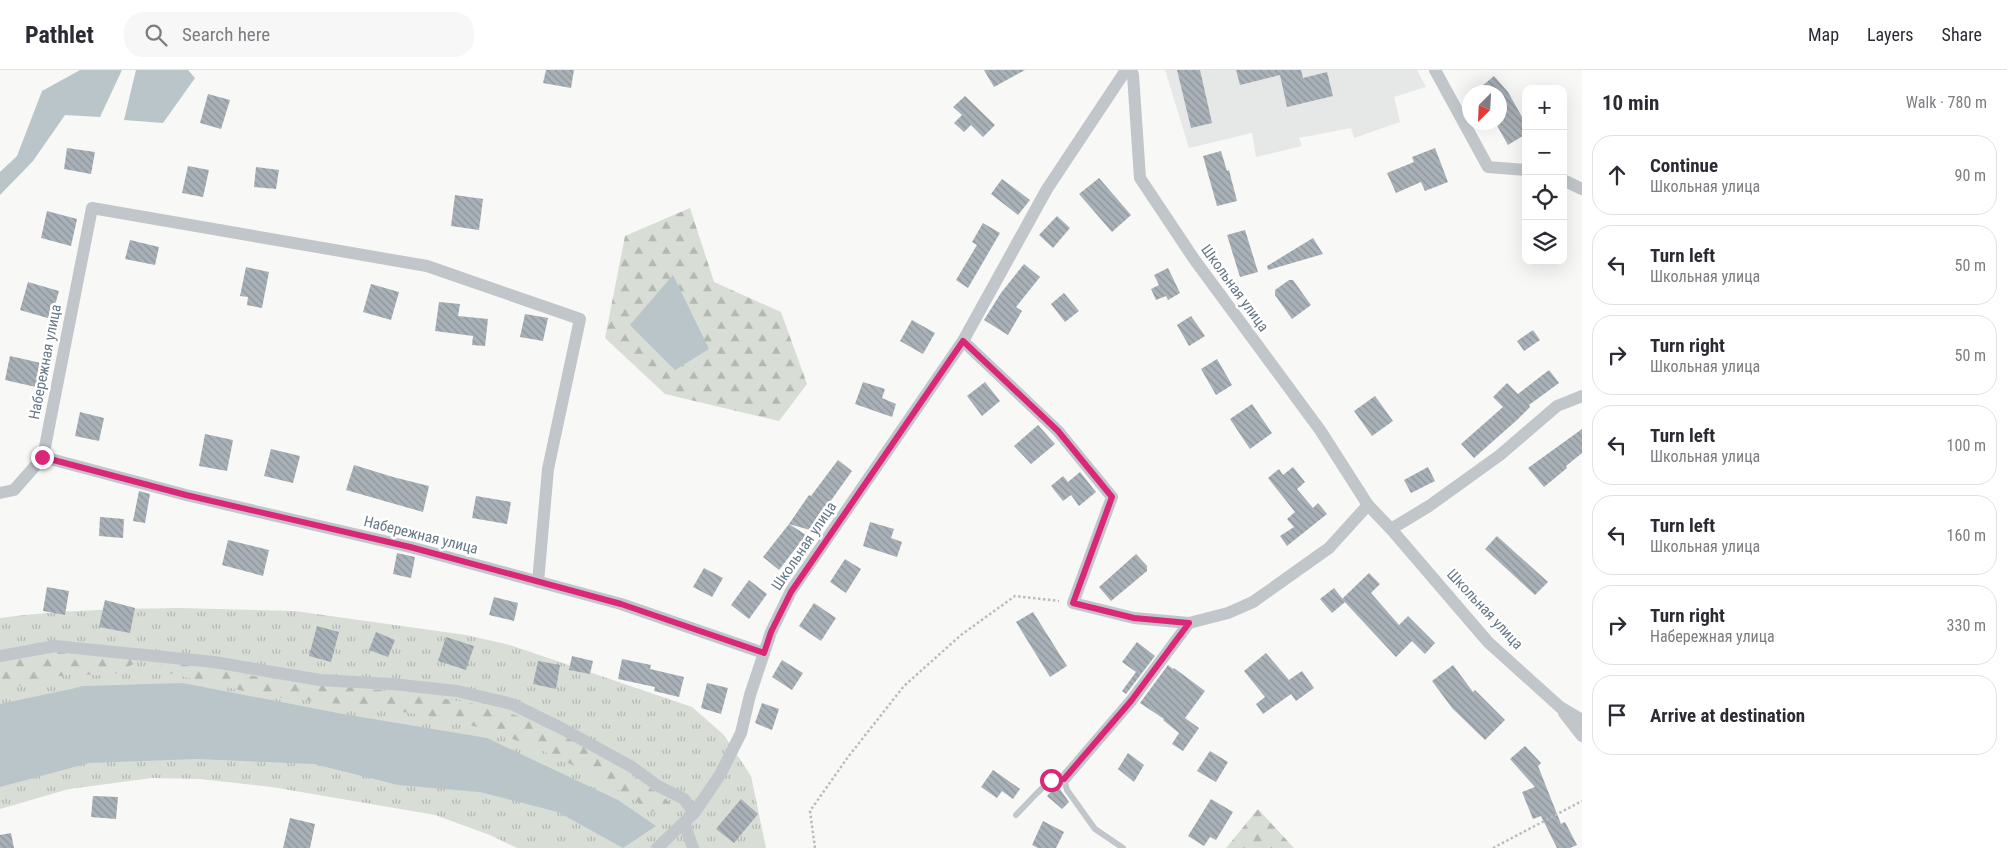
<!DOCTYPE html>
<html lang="en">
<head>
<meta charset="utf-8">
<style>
	:root { --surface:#fff; --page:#f7f7f7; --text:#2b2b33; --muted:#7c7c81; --line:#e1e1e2 }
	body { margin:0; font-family:"Roboto Condensed",sans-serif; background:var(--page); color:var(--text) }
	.controls { position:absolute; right:15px; top:15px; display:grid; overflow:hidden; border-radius:10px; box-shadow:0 5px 20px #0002 }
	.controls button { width:45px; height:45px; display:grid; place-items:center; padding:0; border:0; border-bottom:1px solid var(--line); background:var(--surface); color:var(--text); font:25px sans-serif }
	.compass { position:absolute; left:1462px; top:15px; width:45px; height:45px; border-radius:50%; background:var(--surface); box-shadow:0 5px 20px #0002; rotate:204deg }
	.stop { position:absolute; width:15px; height:15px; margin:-11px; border:4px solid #db2777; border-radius:50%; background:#fff }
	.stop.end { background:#db2777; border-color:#fff; box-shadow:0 1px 5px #0008 }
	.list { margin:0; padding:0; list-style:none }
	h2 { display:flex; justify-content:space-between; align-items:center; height:65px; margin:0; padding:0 20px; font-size:21px }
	h2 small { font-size:16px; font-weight:400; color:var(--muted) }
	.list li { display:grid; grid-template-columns:32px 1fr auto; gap:15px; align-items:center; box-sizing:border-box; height:80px; margin:0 10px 10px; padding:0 10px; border:1px solid var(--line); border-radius:20px }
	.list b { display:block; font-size:19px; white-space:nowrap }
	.list p { margin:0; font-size:16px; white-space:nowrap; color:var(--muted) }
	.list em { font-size:16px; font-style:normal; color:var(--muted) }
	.icon { flex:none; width:28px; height:28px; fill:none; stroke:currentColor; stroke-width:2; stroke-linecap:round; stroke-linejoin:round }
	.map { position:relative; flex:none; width:1582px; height:778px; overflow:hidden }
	header { display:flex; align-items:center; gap:30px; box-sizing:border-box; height:70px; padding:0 25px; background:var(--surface); border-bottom:1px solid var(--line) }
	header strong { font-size:24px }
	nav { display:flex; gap:28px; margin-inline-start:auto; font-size:18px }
	.search { width:350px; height:45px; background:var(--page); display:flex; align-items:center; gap:12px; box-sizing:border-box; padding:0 18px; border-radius:20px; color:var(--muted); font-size:19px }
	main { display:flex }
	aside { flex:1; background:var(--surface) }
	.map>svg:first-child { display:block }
	.built { fill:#e6e7e7 }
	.grass { fill:url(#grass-tufts) }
	.forest { fill:url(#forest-firs) }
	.water { fill:#bac5ca }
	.building { fill:url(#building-back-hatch) }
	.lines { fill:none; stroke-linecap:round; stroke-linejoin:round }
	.path { stroke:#b9bdc0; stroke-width:2.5; stroke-dasharray:2.5 2.5; stroke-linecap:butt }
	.lane { stroke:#c1c6ca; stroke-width:6 }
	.street { stroke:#c1c6ca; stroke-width:12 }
	.route { stroke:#db2777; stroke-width:6 }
	.labels { text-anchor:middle; stroke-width:5; stroke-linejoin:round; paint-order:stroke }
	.street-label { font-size:15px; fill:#677887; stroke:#fff }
</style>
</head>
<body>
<header>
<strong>Pathlet</strong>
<div class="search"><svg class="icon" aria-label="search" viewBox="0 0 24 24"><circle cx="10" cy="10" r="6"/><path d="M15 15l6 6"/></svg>Search here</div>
<nav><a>Map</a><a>Layers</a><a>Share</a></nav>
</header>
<main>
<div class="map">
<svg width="1582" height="778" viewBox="0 0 1582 778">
	<defs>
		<pattern id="grass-tufts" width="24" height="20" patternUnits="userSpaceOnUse" patternTransform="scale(1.25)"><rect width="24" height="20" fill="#d8ddd5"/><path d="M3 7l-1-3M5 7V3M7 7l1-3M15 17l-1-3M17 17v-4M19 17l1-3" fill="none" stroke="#b3b8b2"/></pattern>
		<pattern id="forest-firs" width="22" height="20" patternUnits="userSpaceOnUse" patternTransform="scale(1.25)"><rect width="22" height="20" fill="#d8ddd5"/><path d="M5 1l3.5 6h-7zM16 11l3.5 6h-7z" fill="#b3b8b2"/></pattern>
		<pattern id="building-back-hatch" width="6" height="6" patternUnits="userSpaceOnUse" patternTransform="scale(1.25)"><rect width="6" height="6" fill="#a8b1b7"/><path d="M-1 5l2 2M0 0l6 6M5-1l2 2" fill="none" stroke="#8d959a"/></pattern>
	</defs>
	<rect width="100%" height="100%" fill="#f8f8f6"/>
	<polygon class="built" points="1165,0 1417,0 1426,17 1394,27 1400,52 1354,68 1351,58 1299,68 1302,76 1256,87 1252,63 1189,78"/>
	<path class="grass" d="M177,538L295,541L466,565L510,575L692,637L724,665L751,706L766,778H517L490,765L435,745L272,717L200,709L152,708L69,719L0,739V548C59,540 118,539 177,538Z"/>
	<g class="forest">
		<polygon points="690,138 714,212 781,242 807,314 779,351 665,324 605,268 625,166"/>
		<polygon points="61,582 141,590 111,606 77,604 36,609 0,624 0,587"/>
		<polygon points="169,589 264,608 415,624 487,636 527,649 576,671 624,700 673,735 665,749 594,705 530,675 478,657 417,644 344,634 264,626 156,600"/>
		<polygon points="1258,739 1294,778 1226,778"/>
	</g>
	<g class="water">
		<polygon points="80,0 122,0 100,47 65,45 33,91 0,125 0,102 17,86 42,21"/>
		<polygon points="136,0 188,0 195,8 163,53 124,50"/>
		<polygon points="673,205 709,279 675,300 630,255"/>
		<polygon points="182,613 343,644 487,668 618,730 656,756 623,778 558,742 480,722 398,715 314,694 196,689 89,693 0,717 0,634 85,616"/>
	</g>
	<g class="building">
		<polygon points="546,0 574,0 571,18 543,13"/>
		<polygon points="984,0 1025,0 994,17"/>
		<polygon points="1177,0 1200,0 1212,53 1191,58"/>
		<polygon points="1236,0 1301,0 1303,8 1327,2 1333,26 1287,37 1280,5 1240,15"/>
		<polygon points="1494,6 1508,22 1526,54 1526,64 1508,75 1495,52 1500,52 1500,22 1475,22"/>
		<polygon points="208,24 230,30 221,59 200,53"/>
		<polygon points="965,26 995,55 983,67 971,55 964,62 954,53 962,45 953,37"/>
		<polygon points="67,78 95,82 91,104 64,99"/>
		<polygon points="1435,78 1448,112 1425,121 1421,112 1396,123 1387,103 1414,92 1412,87"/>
		<polygon points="1221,81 1227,101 1229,100 1237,131 1217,136 1203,86"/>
		<polygon points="188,96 209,100 203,127 182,123"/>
		<polygon points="256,97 279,100 276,119 254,117"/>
		<polygon points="1099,108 1131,145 1112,162 1079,124"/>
		<polygon points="1002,109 1030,130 1018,145 991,124"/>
		<polygon points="455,125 483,129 479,160 451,156"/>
		<polygon points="47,141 77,149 71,176 41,168"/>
		<polygon points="1057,146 1070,158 1053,178 1039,165"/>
		<polygon points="983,153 1000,163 968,218 956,210 977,175 972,172"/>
		<polygon points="1245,160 1258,202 1240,207 1227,165"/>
		<polygon points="1313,168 1323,184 1268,200 1267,196"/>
		<polygon points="130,170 159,177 155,195 125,189"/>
		<polygon points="1024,194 1040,207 1016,237 1022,241 1008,265 984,250 1001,223"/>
		<polygon points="246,197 269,202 262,238 247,235 248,227 240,226"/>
		<polygon points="1168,198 1180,223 1168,230 1166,226 1156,230 1151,219 1159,215 1154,205"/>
		<polygon points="1289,210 1293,210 1311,235 1292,249 1275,225 1275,220"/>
		<polygon points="28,212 59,221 51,249 20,240"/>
		<polygon points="371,214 399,222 391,250 363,242"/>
		<polygon points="1064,223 1079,241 1065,252 1051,234"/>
		<polygon points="439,232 460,234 458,246 488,249 485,276 472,275 473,266 435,261"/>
		<polygon points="525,244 548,248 543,271 520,267"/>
		<polygon points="1191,246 1205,266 1189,276 1177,255"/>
		<polygon points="912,250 935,263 923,284 900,271"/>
		<polygon points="1533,260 1540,270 1524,281 1517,271"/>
		<polygon points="10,286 41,293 36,317 5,310"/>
		<polygon points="1217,289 1232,315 1216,325 1201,299"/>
		<polygon points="1549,300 1559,313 1529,335 1530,337 1517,350 1474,388 1461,374 1503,337 1493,327 1507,313 1518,324"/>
		<polygon points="863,312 885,319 882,328 896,334 892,347 855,334"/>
		<polygon points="985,312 1000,331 982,346 967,326"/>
		<polygon points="1375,326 1393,351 1372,366 1354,341"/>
		<polygon points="1252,334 1272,363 1250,379 1230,349"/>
		<polygon points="80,342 104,348 99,371 75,366"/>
		<polygon points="1038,355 1055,374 1031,394 1014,376"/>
		<polygon points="1582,359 1582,383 1566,396 1567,398 1544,417 1528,398"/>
		<polygon points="205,364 233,370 227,401 199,396"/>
		<polygon points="271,379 300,386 293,413 264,406"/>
		<polygon points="838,390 852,401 810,460 789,454 809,425 811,426"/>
		<polygon points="354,395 393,407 429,416 423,442 346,420"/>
		<polygon points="1293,397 1305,412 1297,419 1313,438 1318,433 1327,444 1287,476 1280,466 1294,457 1287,449 1295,442 1268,408 1279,399 1283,405"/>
		<polygon points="1428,397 1435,411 1411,423 1404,410"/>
		<polygon points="1080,402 1096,422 1079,436 1071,425 1063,431 1051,416 1063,406 1068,412"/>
		<polygon points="139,421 150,424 145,453 133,451"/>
		<polygon points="476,426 511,432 507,454 472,448"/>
		<polygon points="100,447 124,449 123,468 99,466"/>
		<polygon points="870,452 894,459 891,468 902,472 897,487 863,476"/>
		<polygon points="789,454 806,465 779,500 763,487"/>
		<polygon points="1497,466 1548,512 1535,525 1485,479"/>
		<polygon points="228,470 269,480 263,506 222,495"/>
		<polygon points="397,483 415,487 411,508 393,504"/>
		<polygon points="1136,484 1147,496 1147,501 1111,531 1099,517"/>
		<polygon points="845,489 861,499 846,523 830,512"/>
		<polygon points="704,498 723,508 712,527 693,517"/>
		<polygon points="1369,503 1380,514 1371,523 1399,555 1408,546 1435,573 1425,584 1412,571 1396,587 1342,529"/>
		<polygon points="749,510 767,524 749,549 731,535"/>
		<polygon points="47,517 69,521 65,545 43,541"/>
		<polygon points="1334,518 1345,532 1332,543 1320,529"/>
		<polygon points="494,527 518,533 514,551 489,545"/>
		<polygon points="105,530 135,538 130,563 99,557"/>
		<polygon points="814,533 836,548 821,571 799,556"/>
		<polygon points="1033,542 1067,596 1050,607 1016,552"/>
		<polygon points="317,556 339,562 331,592 309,586"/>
		<polygon points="376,562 395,570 388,587 369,580"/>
		<polygon points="446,567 474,576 466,600 438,591"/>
		<polygon points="1137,572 1155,586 1126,624 1122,621 1136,602 1122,592"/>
		<polygon points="1266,583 1289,610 1302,601 1314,618 1296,631 1291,624 1263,644 1256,634 1265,627 1244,601"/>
		<polygon points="572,586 593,591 590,604 569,600"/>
		<polygon points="622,589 651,595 650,599 684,607 679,627 654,621 655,617 618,609"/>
		<polygon points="782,590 803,603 792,620 772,607"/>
		<polygon points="538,591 560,595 556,619 533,614"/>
		<polygon points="1168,595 1173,599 1174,598 1205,621 1185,648 1199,658 1183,681 1172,674 1179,663 1163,650 1164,649 1140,633"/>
		<polygon points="1453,595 1473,622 1475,620 1505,650 1485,670 1452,638 1432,611"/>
		<polygon points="707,613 728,618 721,644 701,638"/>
		<polygon points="762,633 779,639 772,660 755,653"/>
		<polygon points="1525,676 1541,693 1538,696 1561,754 1565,752 1577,775 1570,778 1557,778 1541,746 1533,749 1522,722 1535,717 1510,689"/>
		<polygon points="1210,681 1228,692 1216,712 1197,701"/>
		<polygon points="1128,683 1144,695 1134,712 1118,699"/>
		<polygon points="993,700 1020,719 1013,729 1002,721 997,728 981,717"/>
		<polygon points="1057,715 1069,732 1062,739 1047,726"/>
		<polygon points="93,726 118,727 116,749 91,747"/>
		<polygon points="741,729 758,744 734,773 716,759"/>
		<polygon points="1211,729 1233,742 1216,770 1210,767 1204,776 1188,766"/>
		<polygon points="290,748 315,754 310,778 283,778"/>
		<polygon points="1043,751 1064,762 1056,778 1038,778 1032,775"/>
		<polygon points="11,763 14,778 0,778 0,765"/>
	</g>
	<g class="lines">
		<g class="path">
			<polyline points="815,778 810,741 848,687 904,616 961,565 1015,526 1059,531"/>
			<polyline points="1493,778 1582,731"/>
		</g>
		<polyline class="lane" points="1016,745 1037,723 1051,710 1064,709 1067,720 1095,759 1123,778"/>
		<g class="street">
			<polyline points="1131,0 1133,5 1140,108 1194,189 1320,360 1368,435 1391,459 1488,572 1560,637 1582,650"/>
			<polyline points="1435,0 1488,97 1526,100"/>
			<polyline points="1563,110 1582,119"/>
			<polyline points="963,271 1058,361 1112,427 1073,533 1134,548 1189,553 1228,543 1253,532 1329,478 1368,435"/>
			<polyline points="43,387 186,425 410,477 621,534 764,583"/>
			<polyline points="0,423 14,420 43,387 92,138 427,196 580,249 548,399 538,512"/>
			<polyline points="1391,459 1429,436 1500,385 1557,336 1582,326"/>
			<polyline points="0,586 55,576 214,592 320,610 392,614 457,621 512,634 561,658 632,697 658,716 684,729 694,743"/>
			<polyline points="1564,643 1582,666"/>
			<polyline points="1064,709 1131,631 1189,553"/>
			<polyline points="684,753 693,778"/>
			<polyline points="657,778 694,743 720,705 741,663 750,625 771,562 791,521 963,271 1047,119 1126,0"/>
		</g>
	</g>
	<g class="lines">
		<polyline class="route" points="42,387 186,425 410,477 621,534 764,583 771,562 791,522 963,271 1058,361 1112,427 1073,533 1134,548 1189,553 1131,631 1064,709 1051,710"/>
	</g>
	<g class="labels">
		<g class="street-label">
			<text transform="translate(1235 218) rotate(54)" y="5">Школьная улица</text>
			<text transform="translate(45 292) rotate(-79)" y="5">Набережная улица</text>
			<text transform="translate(421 465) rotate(14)" y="5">Набережная улица</text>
			<text transform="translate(804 476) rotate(-56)" y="5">Школьная улица</text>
			<text transform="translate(1485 539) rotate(47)" y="5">Школьная улица</text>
		</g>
	</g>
</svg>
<div class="controls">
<button>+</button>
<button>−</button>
<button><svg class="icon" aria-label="locate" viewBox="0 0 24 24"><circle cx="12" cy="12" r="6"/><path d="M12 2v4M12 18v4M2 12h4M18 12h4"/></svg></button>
<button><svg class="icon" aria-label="layers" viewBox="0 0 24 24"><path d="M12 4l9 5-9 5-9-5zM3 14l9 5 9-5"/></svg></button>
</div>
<svg class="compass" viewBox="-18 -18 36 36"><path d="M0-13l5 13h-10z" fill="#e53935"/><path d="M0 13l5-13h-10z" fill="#7c7c81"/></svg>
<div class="stop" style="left:1051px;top:710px"></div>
<div class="stop end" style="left:42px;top:387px"></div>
</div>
<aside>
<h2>10 min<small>Walk · 780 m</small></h2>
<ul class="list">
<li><svg class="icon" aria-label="ahead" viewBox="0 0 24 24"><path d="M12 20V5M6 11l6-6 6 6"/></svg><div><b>Continue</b><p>Школьная улица</p></div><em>90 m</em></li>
<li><svg class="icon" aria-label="left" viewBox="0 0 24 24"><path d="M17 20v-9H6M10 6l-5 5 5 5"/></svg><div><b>Turn left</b><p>Школьная улица</p></div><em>50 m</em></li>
<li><svg class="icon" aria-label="right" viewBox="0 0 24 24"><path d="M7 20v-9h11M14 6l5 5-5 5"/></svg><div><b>Turn right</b><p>Школьная улица</p></div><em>50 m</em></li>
<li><svg class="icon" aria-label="left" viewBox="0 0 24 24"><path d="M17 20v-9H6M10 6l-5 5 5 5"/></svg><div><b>Turn left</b><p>Школьная улица</p></div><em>100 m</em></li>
<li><svg class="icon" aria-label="left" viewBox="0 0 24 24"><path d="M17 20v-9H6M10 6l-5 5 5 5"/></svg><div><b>Turn left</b><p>Школьная улица</p></div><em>160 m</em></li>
<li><svg class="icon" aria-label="right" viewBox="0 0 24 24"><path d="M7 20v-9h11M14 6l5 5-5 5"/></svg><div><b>Turn right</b><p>Набережная улица</p></div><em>330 m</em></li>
<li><svg class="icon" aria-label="arrive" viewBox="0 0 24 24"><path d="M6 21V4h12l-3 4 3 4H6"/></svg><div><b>Arrive at destination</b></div></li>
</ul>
</aside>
</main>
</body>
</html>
